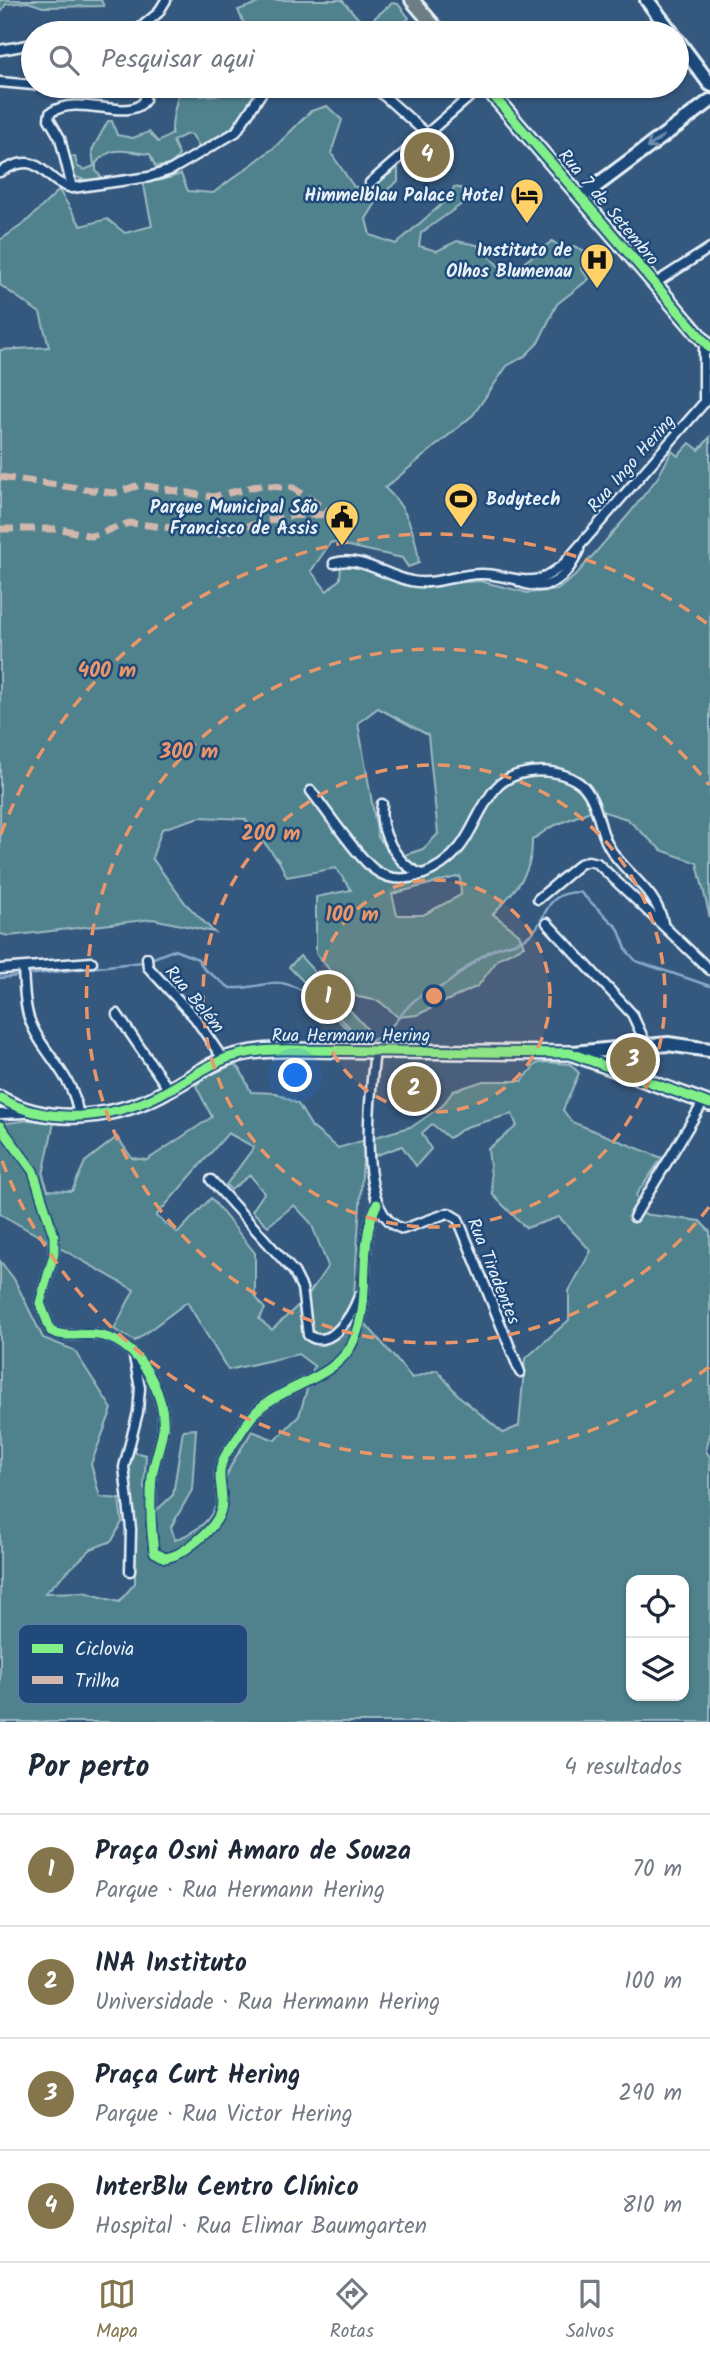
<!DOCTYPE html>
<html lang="pt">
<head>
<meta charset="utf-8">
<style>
	:root { --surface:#fff; --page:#f6f6f7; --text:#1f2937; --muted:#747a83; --line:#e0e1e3; --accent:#84754c }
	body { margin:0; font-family:Kalam,sans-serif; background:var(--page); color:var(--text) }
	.controls { position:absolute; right:21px; bottom:21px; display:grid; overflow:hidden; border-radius:14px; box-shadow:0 2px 5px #0004 }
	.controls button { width:63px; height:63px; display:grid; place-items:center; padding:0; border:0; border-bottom:2px solid var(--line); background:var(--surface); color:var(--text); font:35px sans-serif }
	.you { position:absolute; left:296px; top:1076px; width:24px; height:24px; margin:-18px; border:5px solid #fff; border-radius:50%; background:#1a73e8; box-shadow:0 0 0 10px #1a73e833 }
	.badge { display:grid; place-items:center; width:46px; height:46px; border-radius:50%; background:var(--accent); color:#fff; font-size:23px; font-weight:700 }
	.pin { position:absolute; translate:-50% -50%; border:4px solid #fff; box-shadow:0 2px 7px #0006 }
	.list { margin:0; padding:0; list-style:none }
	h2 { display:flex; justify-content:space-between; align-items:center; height:91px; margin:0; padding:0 28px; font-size:30px }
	h2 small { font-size:23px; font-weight:400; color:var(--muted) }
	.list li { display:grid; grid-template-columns:46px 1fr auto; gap:21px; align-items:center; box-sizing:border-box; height:112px; padding:0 28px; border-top:2px solid var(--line) }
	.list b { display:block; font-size:26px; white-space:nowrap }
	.list p { margin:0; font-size:23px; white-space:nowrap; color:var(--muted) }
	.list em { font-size:23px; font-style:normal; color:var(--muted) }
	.icon { flex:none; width:38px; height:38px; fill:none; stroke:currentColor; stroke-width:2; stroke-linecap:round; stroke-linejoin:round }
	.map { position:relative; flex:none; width:710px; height:1722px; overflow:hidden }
	.search { position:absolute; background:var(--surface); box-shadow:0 2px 5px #0004; left:21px; right:21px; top:21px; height:77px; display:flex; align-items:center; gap:18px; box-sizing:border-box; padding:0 24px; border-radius:38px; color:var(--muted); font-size:26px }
	.sheet { height:539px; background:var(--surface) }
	nav { display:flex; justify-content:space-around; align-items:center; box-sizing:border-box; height:98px; border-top:2px solid var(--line); background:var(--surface); font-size:19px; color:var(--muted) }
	nav a { display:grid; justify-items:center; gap:4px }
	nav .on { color:var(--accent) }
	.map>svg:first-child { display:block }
	.green { fill:#50828d; stroke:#9cbac2; stroke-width:2; fill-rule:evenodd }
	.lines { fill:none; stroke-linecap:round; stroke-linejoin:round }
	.stream { stroke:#8aaac8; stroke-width:2.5 }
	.street-casing { stroke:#e8f1f8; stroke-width:13 }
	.secondary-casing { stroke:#e8f1f8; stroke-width:18 }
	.primary-casing { stroke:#e8f1f8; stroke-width:18 }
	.street { stroke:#1f4a7a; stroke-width:8 }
	.secondary { stroke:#1f4a7a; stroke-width:12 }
	.primary { stroke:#6d7d84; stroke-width:12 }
	.quiet { stroke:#d1b7ad; stroke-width:7; stroke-dasharray:14 7; stroke-linecap:butt }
	.cycleway-casing { stroke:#1f4a7a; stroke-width:13 }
	.cycleway { stroke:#82f089; stroke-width:9 }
	.oneway { stroke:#6f8dac }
	.ring { fill:none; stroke:#e8966a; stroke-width:3.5; stroke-dasharray:12 9 }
	.labels { text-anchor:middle; stroke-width:5; stroke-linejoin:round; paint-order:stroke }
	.poi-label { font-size:18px; font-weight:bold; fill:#e8f1f8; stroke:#1f4a7a; text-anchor:end }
	.street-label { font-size:18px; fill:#e8f1f8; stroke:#1f4a7a }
	.key { fill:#1f4a7a; stroke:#5b7ca0; stroke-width:2 }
	.key-label { font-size:19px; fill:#e8f1f8 }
	.centre { fill:#e8966a; stroke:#1f4a7a; stroke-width:3.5 }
	.ring-label { font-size:21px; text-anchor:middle; font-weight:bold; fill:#e8966a; stroke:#1f4a7a; stroke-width:5; stroke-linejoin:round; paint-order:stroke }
</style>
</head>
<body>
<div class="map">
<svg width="710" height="1722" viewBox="0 0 710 1722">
	<rect width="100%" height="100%" fill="#35587e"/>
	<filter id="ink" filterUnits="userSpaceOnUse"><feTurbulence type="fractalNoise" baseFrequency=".0143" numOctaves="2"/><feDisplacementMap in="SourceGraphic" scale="14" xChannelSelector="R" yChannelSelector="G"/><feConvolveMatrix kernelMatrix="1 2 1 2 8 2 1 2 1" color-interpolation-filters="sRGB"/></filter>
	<g filter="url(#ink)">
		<g class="green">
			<polygon points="0,0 101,0 104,6 43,7 28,2 6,4 0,14"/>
			<polygon points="267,0 342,0 365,26 392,3 398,4 409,18 404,24 407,33 248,33 238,10"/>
			<path d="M180,86H192L201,96L220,95L223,86H234L240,91L250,86L258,92L230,129L199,147L192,135L187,134L173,141L179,155C174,164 166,168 155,166L150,154C131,153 113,143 96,163V171L102,178C81,182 71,181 68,157L75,156L77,166L84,170L94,166L92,150L108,121H112L117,135L133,138L149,132L158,142L172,134C171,115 177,104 180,86Z"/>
			<path d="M327,106L342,120L331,153L354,187L374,185L398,168V181L380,196L366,219L370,235L396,244L450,197L454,187L465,189L469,199L421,233L419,246L437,251L457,241L477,245L508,275L552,241L567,251L574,246L587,252L590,257L581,269L589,279L557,304L538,343L525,356L507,366L473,415L385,488C406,506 416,535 419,563L408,567L402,558L331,542L311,571L327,591L340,579L341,564L357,565L414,586L480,581L528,593L557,590L575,576L629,514L658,477L672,451L678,456L690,443L699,450L710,437V918L697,863L661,850L627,819L595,809L551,827L532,840C533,874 515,890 493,914L519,934L524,946L499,958L478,986L417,1015L398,1017L379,1001L358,997L344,988L316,953V897L351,890L336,868L287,877L279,861L245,819L200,817L162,829L152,858L186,904L214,932L153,919L9,936L0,934V350L49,347L40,313L0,285V240L25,223L59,190L81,226L107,219L125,233L152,226L143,181H159L181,174L188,191L213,193L275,147L311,111ZM378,708L428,735L438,834L423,849L395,858L378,837L358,723ZM460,876L461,895L423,915H397L392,894Z"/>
			<polygon points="300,956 371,1033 362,1036 355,1033 289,967"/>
			<polygon points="650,1049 646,1070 614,1057 614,1054"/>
			<path d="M546,1062L570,1064L579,1073L563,1110L572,1122L662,1158L636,1195L643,1214L700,1221L710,1232V1433L706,1451L710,1457V1722H0V1261L14,1279L43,1338L74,1350L112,1409L91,1464L100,1497L119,1499L122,1522L112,1541L91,1549L45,1593L84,1592L119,1602L135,1583V1513L128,1489V1469L133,1452L146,1455L144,1489L158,1509L173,1495L183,1430L196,1429L192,1490L171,1527L175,1540C217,1524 214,1507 229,1470C235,1456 245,1444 252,1431L275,1440L299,1416L314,1366L298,1354L228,1370L187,1302L135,1341L114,1329L134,1290L0,1214V1124L29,1120L54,1122L43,1175L48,1190L72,1191L85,1162L117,1137L132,1158L147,1160L212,1117L196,1086L202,1079L234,1064L240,1069L251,1092L276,1093L298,1104L312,1127L338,1148L413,1126L442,1106L453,1091L483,1081H522L536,1064ZM512,1114L517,1126L488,1149L493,1195L526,1228L559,1217L591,1251L569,1291V1320L525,1359L519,1426L503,1433L459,1396L437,1370L412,1378L353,1309L363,1160L402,1146L416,1166L431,1149L422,1133L432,1124L449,1138L466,1127ZM228,1133L254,1147L226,1185L231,1190L250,1175L264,1193L252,1211L268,1226L294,1205L311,1223L328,1266L306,1298L272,1330L259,1319L265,1309L255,1296V1253L211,1198L178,1233L156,1216ZM631,1580H684V1696H631Z"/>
		</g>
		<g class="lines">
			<path class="stream" d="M0,978L143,962L174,950L198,959L204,969L230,988C246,989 258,985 273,983C304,980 339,1020 358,1041C386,1046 398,1013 416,999C425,991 439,990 449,982C464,971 479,955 497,948C508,944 521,943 531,934C549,918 542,892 580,892L618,928L627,951L636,961L710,986"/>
			<g class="street-casing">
				<g id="street">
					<polyline points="134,33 158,13 166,0"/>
					<polyline points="0,50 33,44"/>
					<polyline points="0,82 33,85"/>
					<polyline points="373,86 428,135"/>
					<path d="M0,172C43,147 40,181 72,188L149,177L171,170L236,132L266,86"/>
					<polyline points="370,183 482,86"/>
					<path d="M72,188L60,138L49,119L50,113C79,92 129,124 145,100V86"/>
					<polyline points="654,284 710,248"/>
					<polyline points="704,401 704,344"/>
					<path d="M334,563C361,555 385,576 411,581C434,586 457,574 480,574C500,573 519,584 539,579C548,577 554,571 562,566L710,396"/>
					<path d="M520,582C551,594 568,576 579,550"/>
					<path d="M311,791C325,809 359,859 375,870C402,890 441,871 460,847C474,829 480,806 496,788C515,766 563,766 584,787C596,801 598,820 604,836C616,870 656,886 663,923"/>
					<path d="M382,804C378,830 397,867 423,874"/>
					<polyline points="538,899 580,864 588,861 597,863 710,970"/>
					<polyline points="547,923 632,1014 646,1044"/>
					<polyline points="147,958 148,967 195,1018 223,1059"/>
					<path d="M23,968C24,983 24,1003 29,1018C40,1052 76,1077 78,1115"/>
					<polyline points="0,969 92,962"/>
					<polyline points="117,1014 169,1090"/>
					<path d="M375,1050C371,1091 353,1214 403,1229L448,1213L458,1219L520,1372"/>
					<polyline points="0,1114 25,1113"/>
					<path d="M0,1126L33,1171L54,1236V1254L40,1303L51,1331C71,1342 94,1325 123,1345C147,1361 166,1400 163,1429C161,1445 154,1461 152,1477C150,1500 151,1529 154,1552L165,1558C178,1556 188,1548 198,1540C247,1500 201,1484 231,1447C241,1434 248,1418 260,1408C288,1384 338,1378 354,1340C373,1298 356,1247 377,1204"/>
					<path d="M211,1180L294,1272L302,1288L308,1335C331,1352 353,1313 359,1296"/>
					<polyline points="634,1217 704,1101"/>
					<polyline points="130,1571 131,1529 124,1467 138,1412 140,1388 134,1357"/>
				</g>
			</g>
			<g class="secondary-casing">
				<g id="secondary">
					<polyline points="647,0 672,33"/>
					<polyline points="677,40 710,84"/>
					<polyline points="581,197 710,101"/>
					<polyline points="573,1053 668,1044 710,1050"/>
					<path d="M0,1098C51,1128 121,1118 170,1089C189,1079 206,1066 227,1058C250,1050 276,1049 301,1050L570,1053L710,1104"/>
				</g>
			</g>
			<g class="primary-casing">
				<g id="primary">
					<polyline points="412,0 440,33"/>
					<polyline points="485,86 710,348"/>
				</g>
			</g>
			<use href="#street" class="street"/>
			<use href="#secondary" class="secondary"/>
			<use href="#primary" class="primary"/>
			<g class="quiet">
				<polyline points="0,477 114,493 140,485 213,497 261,485 293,488 332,514"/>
				<polyline points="0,529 61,529 92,536 129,523 220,533 288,516 332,514"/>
			</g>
			<g class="cycleway-casing">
				<g id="cycleway">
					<polyline points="485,86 710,348"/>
					<path d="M0,1098C51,1128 121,1118 170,1089C189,1079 206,1066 227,1058C250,1050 276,1049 301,1050L570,1053L710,1104"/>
					<path d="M0,1126L33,1171L54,1236V1254L40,1303L51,1331C71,1342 94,1325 123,1345C147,1361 166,1400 163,1429C161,1445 154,1461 152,1477C150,1500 151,1529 154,1552L165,1558C178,1556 188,1548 198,1540C247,1500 201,1484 231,1447C241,1434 248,1418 260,1408C288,1384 338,1378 354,1340C373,1298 356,1247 377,1204"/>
				</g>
			</g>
			<use href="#cycleway" class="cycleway"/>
		</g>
		<defs><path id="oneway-shaft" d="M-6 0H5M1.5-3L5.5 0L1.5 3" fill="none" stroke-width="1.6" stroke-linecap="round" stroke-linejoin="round" transform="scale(1.75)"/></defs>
		<use class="oneway" href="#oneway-shaft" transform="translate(655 142) rotate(143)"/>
	</g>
	<circle cx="434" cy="996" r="116" fill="#e8966a" fill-opacity=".12"/>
	<g class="ring">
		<circle cx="434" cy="996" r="116"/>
		<circle cx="434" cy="996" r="231"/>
		<path d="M709 1207A347 347 0 1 1 709 785"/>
		<path d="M709 1367A462 462 0 0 1 1 1158M1 834A462 462 0 0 1 709 625"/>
	</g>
	<defs>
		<g id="hotel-pin" transform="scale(1.75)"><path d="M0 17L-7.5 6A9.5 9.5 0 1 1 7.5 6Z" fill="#ffd166" stroke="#1f4a7a"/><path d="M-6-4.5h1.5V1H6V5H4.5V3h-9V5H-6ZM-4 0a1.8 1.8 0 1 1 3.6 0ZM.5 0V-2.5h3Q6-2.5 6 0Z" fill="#111"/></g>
		<g id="hospital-pin" transform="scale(1.75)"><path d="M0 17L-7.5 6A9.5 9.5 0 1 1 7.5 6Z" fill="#ffd166" stroke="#1f4a7a"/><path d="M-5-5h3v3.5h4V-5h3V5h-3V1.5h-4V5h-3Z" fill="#111"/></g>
		<g id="stadium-pin" transform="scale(1.75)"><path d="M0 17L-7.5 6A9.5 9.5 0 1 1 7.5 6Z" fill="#ffd166" stroke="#1f4a7a"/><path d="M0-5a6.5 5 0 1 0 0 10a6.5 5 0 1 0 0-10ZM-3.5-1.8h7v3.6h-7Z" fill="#111"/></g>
		<g id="civic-pin" transform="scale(1.75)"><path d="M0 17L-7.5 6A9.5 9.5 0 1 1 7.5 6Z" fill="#ffd166" stroke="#1f4a7a"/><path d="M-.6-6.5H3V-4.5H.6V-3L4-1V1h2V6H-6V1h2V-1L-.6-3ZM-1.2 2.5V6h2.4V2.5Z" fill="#111"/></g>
	</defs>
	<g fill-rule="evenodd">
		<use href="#hotel-pin" x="527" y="195"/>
		<use href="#hospital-pin" x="597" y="260"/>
		<use href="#stadium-pin" x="461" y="499"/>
		<use href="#civic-pin" x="342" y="517"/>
	</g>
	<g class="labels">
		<g class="poi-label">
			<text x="503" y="201">Himmelblau Palace Hotel</text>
			<text x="572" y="256">Instituto de<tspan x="572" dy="21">Olhos Blumenau</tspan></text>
			<text x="486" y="505" text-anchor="start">Bodytech</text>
			<text x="318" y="513">Parque Municipal São<tspan x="318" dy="21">Francisco de Assis</tspan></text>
		</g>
		<g class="street-label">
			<text transform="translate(609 207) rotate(50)" y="6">Rua 7 de Setembro</text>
			<text transform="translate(631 463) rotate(-49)" y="6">Rua Ingo Hering</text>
			<text transform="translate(195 999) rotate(50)" y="6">Rua Belém</text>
			<text x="351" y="1041">Rua Hermann Hering</text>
			<text transform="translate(494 1271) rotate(68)" y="6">Rua Tiradentes</text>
		</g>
	</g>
	<rect x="18" y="1624" width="230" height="80" rx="10" class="key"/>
	<rect x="32" y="1644" width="31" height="9" fill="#82f089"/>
	<rect x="32" y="1676" width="31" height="8" fill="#d1b7ad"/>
	<g class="key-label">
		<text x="75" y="1655">Ciclovia</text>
		<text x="75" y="1687">Trilha</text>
	</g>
	<circle cx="434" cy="996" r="10" class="centre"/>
	<g class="ring-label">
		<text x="107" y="677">400 m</text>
		<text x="189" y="758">300 m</text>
		<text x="271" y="840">200 m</text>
		<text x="352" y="921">100 m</text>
	</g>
</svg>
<div class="controls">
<button><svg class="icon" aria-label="locate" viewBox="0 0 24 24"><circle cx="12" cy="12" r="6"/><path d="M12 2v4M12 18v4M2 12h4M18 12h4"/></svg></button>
<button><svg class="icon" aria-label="layers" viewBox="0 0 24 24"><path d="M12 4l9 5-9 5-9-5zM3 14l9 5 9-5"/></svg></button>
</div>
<div class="you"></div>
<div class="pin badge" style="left:328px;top:997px">1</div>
<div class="pin badge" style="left:414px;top:1089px">2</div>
<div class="pin badge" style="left:633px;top:1060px">3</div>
<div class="pin badge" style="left:427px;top:155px">4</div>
<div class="search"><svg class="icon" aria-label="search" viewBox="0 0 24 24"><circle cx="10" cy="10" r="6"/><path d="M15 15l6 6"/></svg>Pesquisar aqui</div>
</div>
<section class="sheet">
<h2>Por perto<small>4 resultados</small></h2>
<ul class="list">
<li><span class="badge">1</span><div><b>Praça Osni Amaro de Souza</b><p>Parque · Rua Hermann Hering</p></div><em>70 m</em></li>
<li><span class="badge">2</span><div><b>INA Instituto</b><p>Universidade · Rua Hermann Hering</p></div><em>100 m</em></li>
<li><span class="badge">3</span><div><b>Praça Curt Hering</b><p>Parque · Rua Victor Hering</p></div><em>290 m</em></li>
<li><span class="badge">4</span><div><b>InterBlu Centro Clínico</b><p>Hospital · Rua Elimar Baumgarten</p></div><em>810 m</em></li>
</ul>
</section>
<nav>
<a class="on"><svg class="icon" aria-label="map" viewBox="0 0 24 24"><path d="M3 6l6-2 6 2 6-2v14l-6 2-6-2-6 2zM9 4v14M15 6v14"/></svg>Mapa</a>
<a><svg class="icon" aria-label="directions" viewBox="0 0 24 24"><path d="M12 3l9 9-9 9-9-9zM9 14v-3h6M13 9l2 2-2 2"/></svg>Rotas</a>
<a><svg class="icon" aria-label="saved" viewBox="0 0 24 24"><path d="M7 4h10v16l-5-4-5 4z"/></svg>Salvos</a>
</nav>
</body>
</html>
